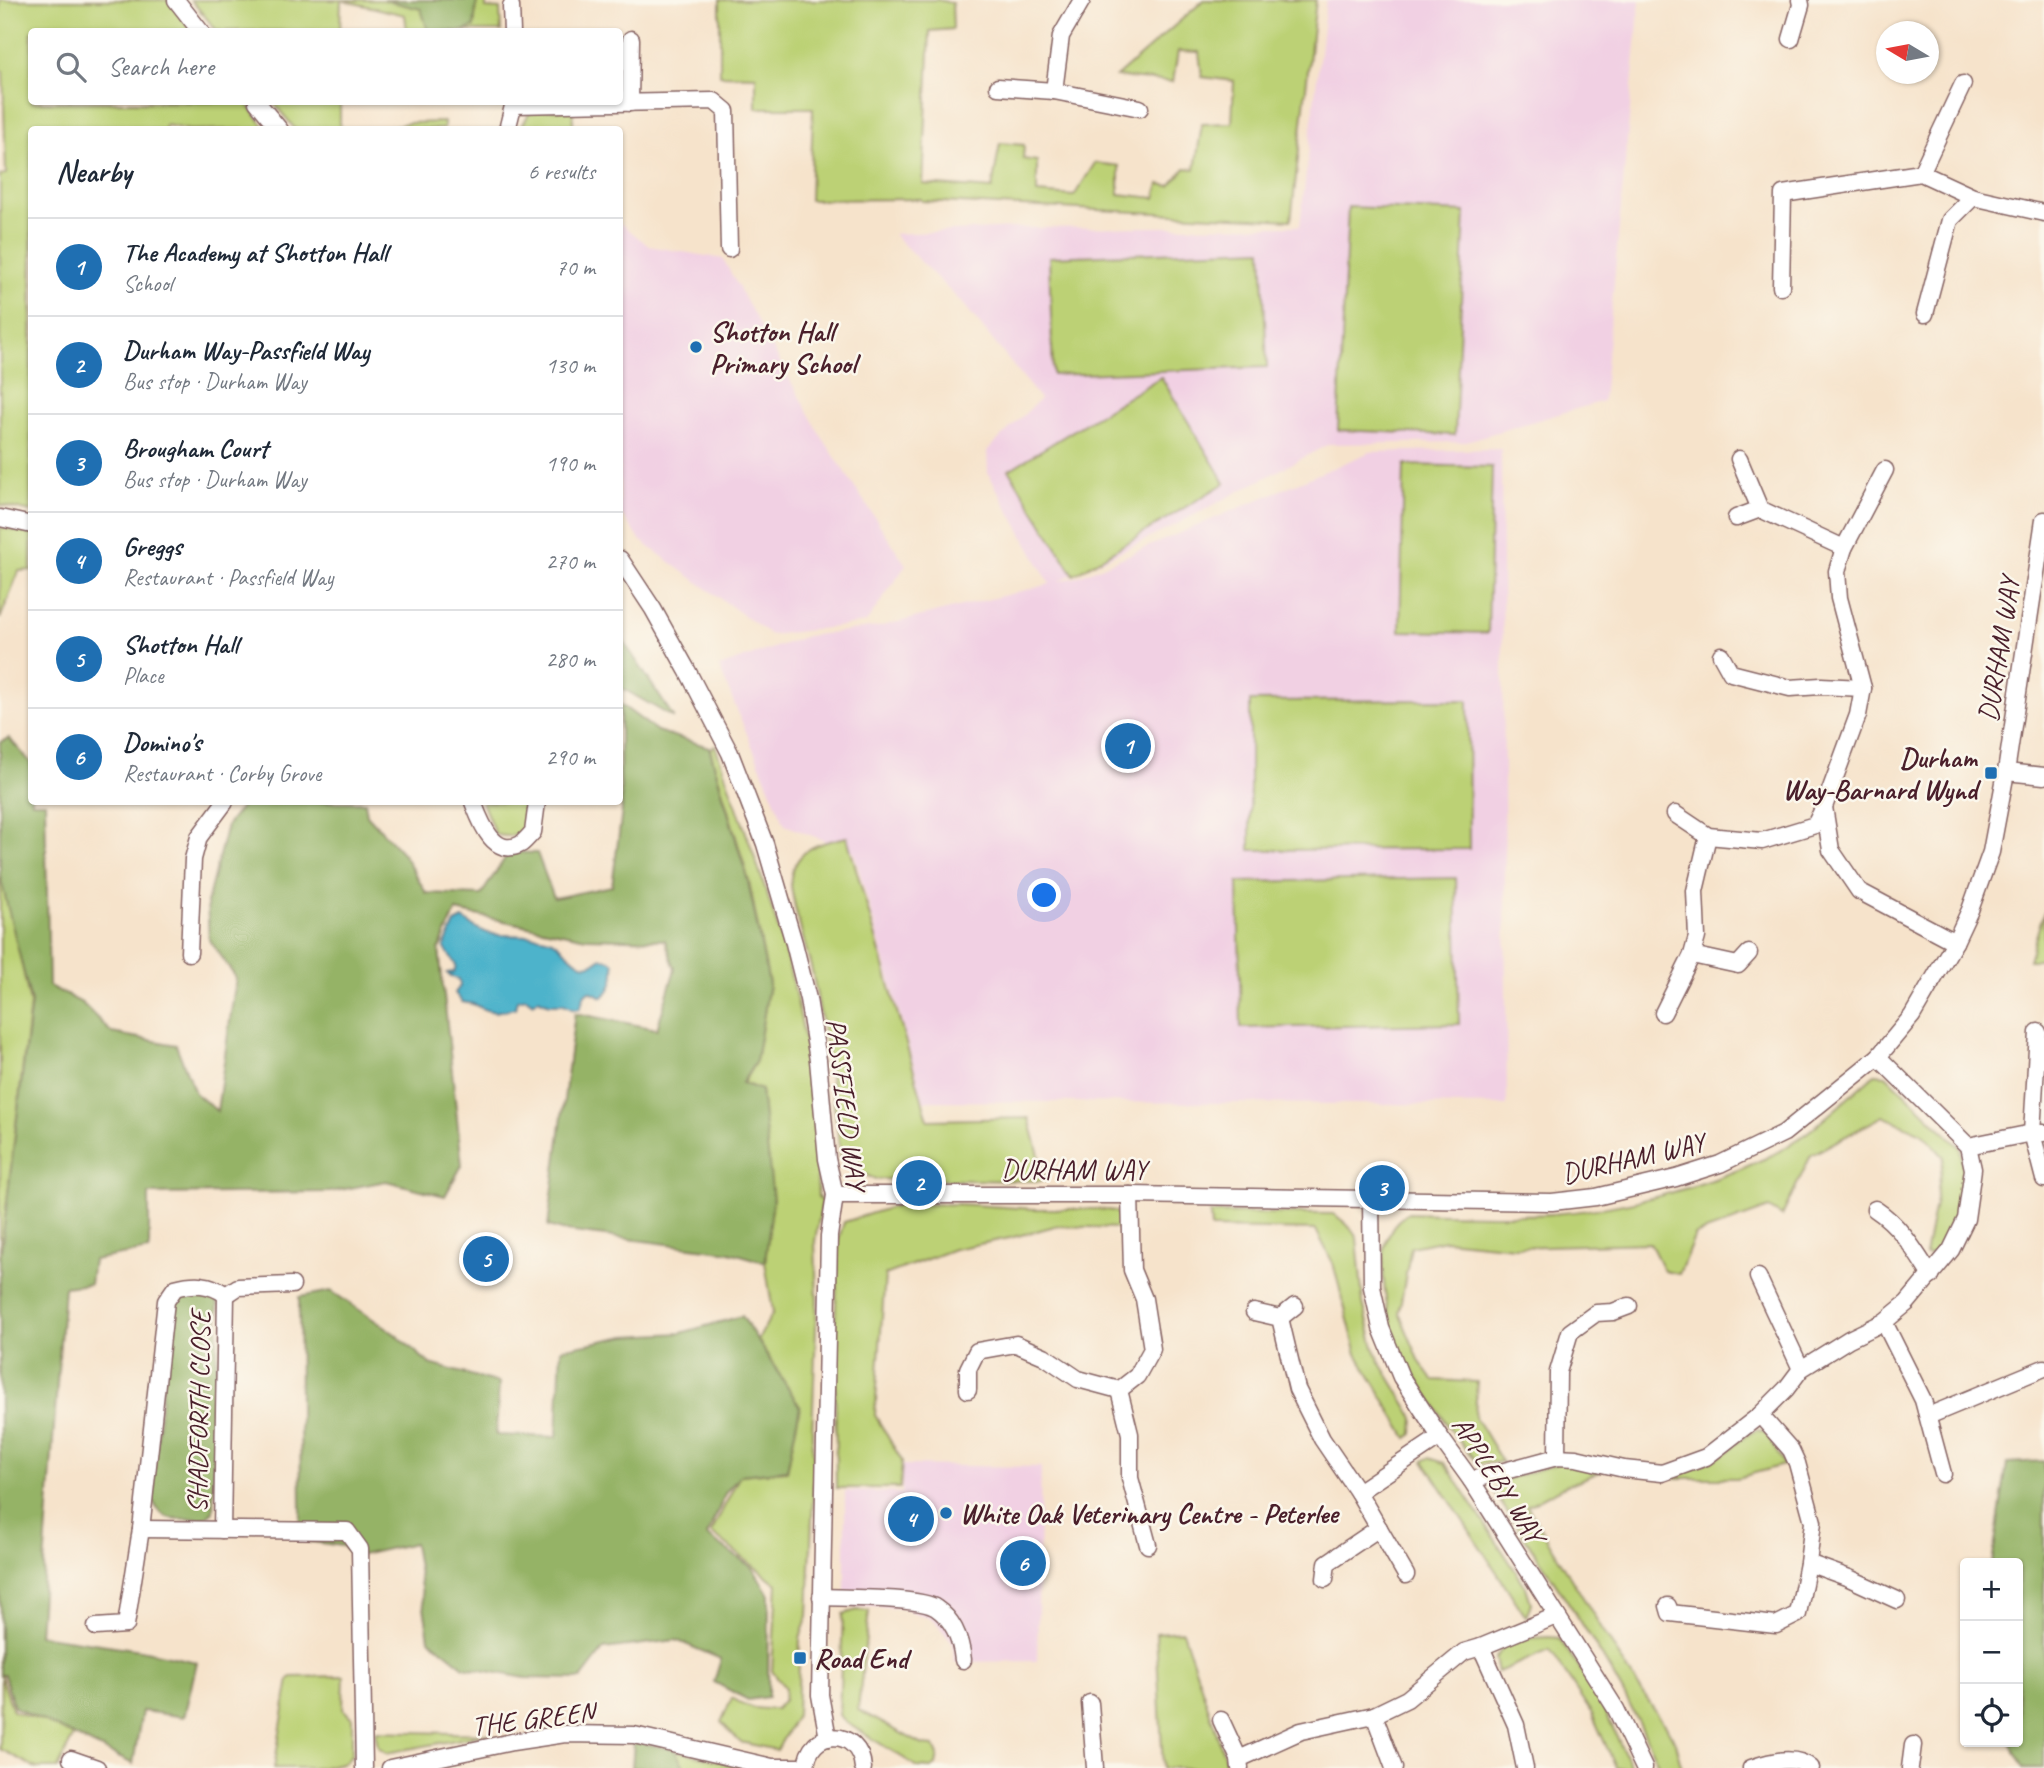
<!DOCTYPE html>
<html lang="en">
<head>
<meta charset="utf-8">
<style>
	:root { --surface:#fff; --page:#f6f6f7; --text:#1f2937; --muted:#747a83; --line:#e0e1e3; --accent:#1f6fb2 }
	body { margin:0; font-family:Caveat,sans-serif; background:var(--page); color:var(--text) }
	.controls { position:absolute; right:21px; bottom:21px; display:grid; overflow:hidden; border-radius:7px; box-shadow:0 2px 5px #0004 }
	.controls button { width:63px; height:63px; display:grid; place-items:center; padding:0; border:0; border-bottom:2px solid var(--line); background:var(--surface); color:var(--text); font:35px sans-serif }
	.compass { position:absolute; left:1876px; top:21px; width:63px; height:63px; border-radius:50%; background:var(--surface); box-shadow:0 2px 5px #0004; rotate:280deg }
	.you { position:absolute; left:1045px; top:896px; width:24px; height:24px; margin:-18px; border:5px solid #fff; border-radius:50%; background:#1a73e8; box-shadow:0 0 0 10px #1a73e833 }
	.badge { display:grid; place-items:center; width:46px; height:46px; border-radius:50%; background:var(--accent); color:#fff; font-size:23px; font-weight:700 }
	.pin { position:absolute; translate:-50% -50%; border:4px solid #fff; box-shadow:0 2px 7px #0006 }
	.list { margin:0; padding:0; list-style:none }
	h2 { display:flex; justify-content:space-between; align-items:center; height:91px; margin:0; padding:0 28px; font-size:30px }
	h2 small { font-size:23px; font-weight:400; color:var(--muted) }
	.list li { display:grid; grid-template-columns:46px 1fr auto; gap:21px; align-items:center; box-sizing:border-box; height:98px; padding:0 28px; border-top:2px solid var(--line) }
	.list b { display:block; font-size:26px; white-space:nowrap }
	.list p { margin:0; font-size:23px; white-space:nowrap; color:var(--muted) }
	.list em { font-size:23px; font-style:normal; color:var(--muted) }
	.icon { flex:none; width:38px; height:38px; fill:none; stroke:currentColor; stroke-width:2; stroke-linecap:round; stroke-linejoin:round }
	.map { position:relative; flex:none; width:2044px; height:1768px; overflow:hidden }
	.search { position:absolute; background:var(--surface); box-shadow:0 2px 5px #0004; left:28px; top:28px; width:595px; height:77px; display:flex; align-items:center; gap:18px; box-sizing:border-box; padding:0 24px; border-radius:7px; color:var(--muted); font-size:26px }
	.panel { position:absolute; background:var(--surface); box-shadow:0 2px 5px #0004; left:28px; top:126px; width:595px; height:679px; border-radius:7px }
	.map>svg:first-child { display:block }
	.built { fill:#f1d0e3 }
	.green { fill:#bcd175; stroke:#837850; stroke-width:2 }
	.forest { fill:#95b366; stroke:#706948; stroke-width:2 }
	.water { fill:#4db3cb; stroke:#4c697b; stroke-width:2 }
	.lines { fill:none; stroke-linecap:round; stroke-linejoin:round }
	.minor-casing { stroke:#866463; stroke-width:19 }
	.minor { stroke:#fff; stroke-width:16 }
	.poi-dot { fill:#1f6fb2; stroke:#fbf7ec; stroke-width:2.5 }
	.labels { text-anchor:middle; stroke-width:5; stroke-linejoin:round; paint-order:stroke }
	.poi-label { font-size:28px; font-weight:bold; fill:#4a1f2b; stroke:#fbf7ec; text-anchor:start }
	.street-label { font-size:28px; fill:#4a1f2b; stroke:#fbf7ec }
</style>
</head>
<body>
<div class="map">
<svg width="2044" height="1768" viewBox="0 0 2044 1768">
	<rect width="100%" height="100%" fill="#fbf7ec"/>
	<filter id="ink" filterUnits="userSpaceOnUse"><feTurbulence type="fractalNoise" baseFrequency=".0143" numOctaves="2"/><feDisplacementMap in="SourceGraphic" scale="14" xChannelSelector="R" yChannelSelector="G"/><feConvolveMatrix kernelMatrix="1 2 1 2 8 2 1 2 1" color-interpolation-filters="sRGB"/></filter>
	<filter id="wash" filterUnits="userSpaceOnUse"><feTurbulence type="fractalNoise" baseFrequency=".00686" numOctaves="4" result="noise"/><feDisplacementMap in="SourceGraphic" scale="28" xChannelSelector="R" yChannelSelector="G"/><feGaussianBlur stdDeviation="1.57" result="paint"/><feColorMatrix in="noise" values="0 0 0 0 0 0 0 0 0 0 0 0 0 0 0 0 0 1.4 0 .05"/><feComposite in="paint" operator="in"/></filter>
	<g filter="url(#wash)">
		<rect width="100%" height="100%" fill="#f6e3cb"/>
		<g class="built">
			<polygon points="1326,0 1640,0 1603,401 1463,442 1329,444 1164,531 1058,581 1077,577 1370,452 1501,449 1507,1105 924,1101 854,852 785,825 719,667 807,636 878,627 1050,584 988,473 987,451 1040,399 965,306 893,234 1015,228 1300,226"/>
			<polygon points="620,223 649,246 723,259 820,434 906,565 866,623 771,635 641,541 620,512"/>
			<polygon points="902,1465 1041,1467 1037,1661 954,1662 953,1644 934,1620 900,1608 845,1606 845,1491 902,1493"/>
		</g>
		<g class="green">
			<polygon points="0,0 168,0 193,31 32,32 32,102 246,102 266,129 189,130 166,125 165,130 32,130 31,512 0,505 0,175 6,174 3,71 0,70"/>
			<polygon points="191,0 486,0 486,8 500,9 501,31 407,31 405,15 341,0 340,31 217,31"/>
			<polygon points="720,0 938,0 952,3 953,29 930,31 923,184 992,189 1000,143 1024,145 1023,159 1037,161 1037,193 1074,196 1095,163 1119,166 1119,194 1155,198 1159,184 1170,186 1185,168 1195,169 1202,124 1232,123 1234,81 1202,77 1199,52 1178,51 1173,82 1116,77 1204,0 1316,0 1291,220 922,201 921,199 810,200 813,108 756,108 756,76 720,75"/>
			<polygon points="273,102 340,102 340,128 345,129 295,129"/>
			<polygon points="541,110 573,110 573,129 520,130 529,113"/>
			<polygon points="444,122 444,129 380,129 407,123"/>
			<polygon points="1348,207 1465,212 1455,435 1338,430"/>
			<polygon points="1262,249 1267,367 1053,375 1049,257"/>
			<polygon points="1161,377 1225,483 1074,575 1009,470"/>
			<polygon points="1404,465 1492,467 1488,633 1400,631"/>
			<polygon points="0,527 32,534 31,570 19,571 0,619"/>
			<polygon points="1468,700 1469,849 1250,850 1250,701"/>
			<path d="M715,745C748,841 787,936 804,1037C813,1089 815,1144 818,1197L822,1201L815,1241L817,1301L812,1435L814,1471L808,1616L800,1638L797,1714L777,1750L740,1742L721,1722L732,1698C750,1709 756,1709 776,1709L784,1700L785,1688L772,1671L777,1584L711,1533L740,1475L787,1471L800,1407L758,1340L773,1312L765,1262L772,1201L761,1090L743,1083L756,1061L769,984L749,881L710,749Z"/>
			<path d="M482,802H528V818L525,829C514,836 507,838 495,834Z"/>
			<path d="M847,837L928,1120L1029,1118L1046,1181L875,1179L856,1171L841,1157C833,1095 825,1033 812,971C808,953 788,891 791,877C797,847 822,842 847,837Z"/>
			<polygon points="0,858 30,1004 0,1262"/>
			<polygon points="1456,878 1459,1024 1241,1028 1238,882"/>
			<polygon points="2044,911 2044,960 2029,960"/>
			<path d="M1875,1074L1886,1075L1960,1147L1966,1181L1954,1228L1940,1254L1925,1255L1944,1157L1922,1133L1883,1116L1811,1155L1782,1216L1769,1208L1695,1235L1679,1274L1664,1271L1650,1243L1514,1247L1445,1240L1411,1247L1399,1313L1420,1362L1433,1380L1477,1382L1475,1417L1502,1462L1479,1464C1457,1442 1442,1416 1425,1390C1417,1378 1409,1366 1402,1353C1388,1326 1375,1260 1390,1232C1394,1223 1401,1218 1408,1213C1456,1214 1504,1217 1552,1214C1622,1209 1702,1188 1766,1158C1808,1138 1841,1103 1875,1074Z"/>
			<polygon points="958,1204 1034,1209 1097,1209 1115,1211 1122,1220 1120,1228 1055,1226 1010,1238 954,1249 885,1275 875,1415 902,1461 900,1488 836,1488 835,1325 839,1238 844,1222 898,1205"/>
			<path d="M1210,1213L1333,1214C1344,1221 1351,1227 1357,1238L1363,1303L1374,1347L1380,1362L1414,1418L1413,1434L1407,1438L1357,1354L1333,1263L1316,1230L1211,1228Z"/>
			<path d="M1758,1430L1766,1433L1784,1465L1737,1478H1676L1675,1475C1691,1469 1707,1464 1722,1455C1735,1447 1743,1434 1758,1430Z"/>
			<polygon points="1429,1458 1445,1463 1526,1587 1531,1603 1526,1617 1424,1461"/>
			<path d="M1560,1463L1600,1472L1565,1486L1527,1506L1628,1671L1674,1739L1682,1768H1660C1652,1752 1646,1735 1637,1719C1598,1642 1544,1566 1495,1494L1500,1483L1510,1478Z"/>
			<polygon points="857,1610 869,1611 858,1710 923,1745 934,1746 938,1755 936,1765 931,1768 918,1767 847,1723 839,1715 843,1614"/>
			<polygon points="1183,1631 1228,1768 1163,1768 1156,1633"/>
			<polygon points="1549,1637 1559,1638 1600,1699 1631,1768 1616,1768 1592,1714 1550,1650 1498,1672 1495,1658 1506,1645 1531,1638"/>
			<polygon points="1,1676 13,1711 75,1732 58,1768 36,1768 0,1749"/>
			<polygon points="344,1676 343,1709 352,1718 352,1754 345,1762 320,1768 274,1768 289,1679 292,1677"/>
			<polygon points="375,1731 488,1734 387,1753 378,1747"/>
			<polygon points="674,1750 748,1768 684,1768"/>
		</g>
		<g class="forest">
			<polygon points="384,0 477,0 474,27 463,31 428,31 421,9"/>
			<polygon points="620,636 674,718 620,687"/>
			<polygon points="620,704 657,731 709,747 748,881 769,984 756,1061 742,1083 761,1090 773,1200 765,1262 730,1252 566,1231 548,1226 575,1013 657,1029 675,969 665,940 586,938 456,911 439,949 462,1165 445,1196 386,1181 330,1192 149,1194 149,1250 93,1260 90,1284 64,1287 39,1635 141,1650 197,1662 184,1717 142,1711 133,1764 14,1707 4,1675 0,1675 0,1260 31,1002 0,876 0,742 9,738 31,763 32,802 45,802 49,986 82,1003 112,1033 176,1045 195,1093 217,1111 236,978 209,939 207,902 227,825 245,802 365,802 367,815 404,855 426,893 481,895 509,852 537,853 554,898 612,886 622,811 620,776"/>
			<path d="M180,1291L208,1292L218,1299L213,1511L205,1518C179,1518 160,1526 151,1495L172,1303Z"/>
			<polygon points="331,1291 395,1334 430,1364 499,1383 496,1435 557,1437 561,1349 626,1336 681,1333 742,1316 800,1407 787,1470 741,1475 726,1492 707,1536 753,1568 769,1595 768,1697 748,1700 714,1682 721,1659 676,1640 604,1649 581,1679 526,1678 464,1667 429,1639 414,1543 353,1557 342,1546 299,1540 301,1512 299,1297"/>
			<polygon points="2044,1461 2044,1768 2024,1768 2010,1742 2018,1742 2018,1563 1992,1563 2007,1463"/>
			<polygon points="634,1742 674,1749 685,1768 632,1768"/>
		</g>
		<path class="water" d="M463,919C489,938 493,934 523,936L526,935C536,936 546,936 554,941C571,951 580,977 601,958L610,960L614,963C615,977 613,987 603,997L589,991L585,994L580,1008L574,1009L564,1004H549L538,999L533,1003L526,998L517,1000L515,1008L495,1012L486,1010L473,1004L462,1002L455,993L460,986L459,979L451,977L447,973L454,972L456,965L444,947L455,923Z"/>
	</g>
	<g filter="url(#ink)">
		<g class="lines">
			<g class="minor-casing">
				<g id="minor">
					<polyline points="176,0 201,32"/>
					<polyline points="511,6 512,32"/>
					<polyline points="1791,39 1801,5 1800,0"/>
					<polyline points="998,87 1054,91 1140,108"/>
					<polyline points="1054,91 1061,36 1082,0"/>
					<polyline points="257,102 280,130"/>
					<polyline points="630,103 631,39"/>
					<polyline points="514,105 714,101 726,111 729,249"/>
					<polyline points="507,130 514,102"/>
					<polyline points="1921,173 1963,84"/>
					<polyline points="1781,287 1783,194 1921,173 1973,197 2044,213"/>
					<polyline points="1925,314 1950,220 1973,197"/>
					<polyline points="1739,459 1760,509 1844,548"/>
					<polyline points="1885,470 1844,548 1837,571 1839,598 1863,688 1858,715 1824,807 1831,850 1859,891 1955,942"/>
					<polyline points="0,518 32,525"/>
					<polyline points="1736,518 1760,509"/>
					<polyline points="620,559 653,609 687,670 730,753 765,844 794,943 808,999 818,1060 827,1159 835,1195 829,1236 820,1695 828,1738"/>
					<polyline points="1721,655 1731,673 1790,688 1821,686 1863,688"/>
					<polyline points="2006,772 2044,776"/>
					<path d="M473,802C480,820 493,859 521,844C525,841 529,836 533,832L537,802"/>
					<polyline points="1675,814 1708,836 1762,841 1815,825 1824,807"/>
					<polyline points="189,953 193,859 199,837 225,802"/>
					<polyline points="1692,955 1738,965 1749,953"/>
					<polyline points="1663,1013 1692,955 1697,937 1695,891 1708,836"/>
					<polyline points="2038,1032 2032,1133 2044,1179"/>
					<polyline points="1968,1146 2032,1133 2044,1133"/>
					<polyline points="835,1195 1130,1195 1552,1202 1596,1197 1676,1178 1720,1164 1784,1133 1878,1057 1912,1016 1955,942 1970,910 1991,852 2006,772 2044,520"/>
					<polyline points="1371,1198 1372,1287 1381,1328 1401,1377 1440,1437 1471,1480 1616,1709 1644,1768"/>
					<path d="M1875,1209C1901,1226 1915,1251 1931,1276"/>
					<polyline points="1758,1277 1801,1369"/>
					<polyline points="226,1295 238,1287 292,1285"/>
					<polyline points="1254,1312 1280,1318 1297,1389 1322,1439 1358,1492 1406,1575"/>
					<polyline points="1280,1318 1295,1306"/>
					<polyline points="1884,1322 1923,1400 1943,1474"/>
					<polyline points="968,1390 968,1369 977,1351 1016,1344 1044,1356 1078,1379 1119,1390 1137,1376 1152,1349 1144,1299 1132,1270 1130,1195"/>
					<polyline points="1119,1390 1130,1434 1130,1478 1148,1545"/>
					<polyline points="1928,1416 2044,1368"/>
					<polyline points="1557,1457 1558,1372 1570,1332 1596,1313 1613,1312 1629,1306"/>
					<polyline points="1471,1480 1557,1457 1576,1458 1624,1469 1662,1473 1706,1457 1760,1415 1786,1389 1801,1369 1849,1339 1884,1322 1907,1303 1951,1250 1966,1219 1973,1169 1968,1146 1878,1057"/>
					<polyline points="1358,1492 1440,1437"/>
					<polyline points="141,1529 347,1531 360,1549 364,1768"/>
					<polyline points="1808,1563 1849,1578 1897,1600"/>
					<polyline points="1325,1579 1327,1563 1379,1528"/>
					<path d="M821,1597C845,1598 920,1597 936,1608C954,1620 961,1641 963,1660"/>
					<polyline points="1668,1606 1670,1613 1776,1625 1798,1614 1808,1563 1813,1522 1797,1463 1791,1450 1760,1415"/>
					<path d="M96,1627L126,1625L141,1529L166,1301L175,1288C194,1283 210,1283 226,1295L222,1530"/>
					<polyline points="1481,1647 1516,1725 1525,1768"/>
					<polyline points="1090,1703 1095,1768"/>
					<polyline points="1374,1715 1394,1768"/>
					<polyline points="1221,1720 1239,1759"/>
					<polyline points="71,1759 97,1768"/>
					<polyline points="390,1768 512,1742 565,1734 634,1735 772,1767 806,1767"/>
					<path d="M806,1768C808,1727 860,1727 863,1768"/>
					<polyline points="1240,1768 1239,1759 1301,1731 1374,1715 1407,1699 1464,1652 1481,1647 1556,1616"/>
					<path d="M1751,1768C1769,1762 1795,1754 1811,1768"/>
					<polyline points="1910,1768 1913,1745"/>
				</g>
			</g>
			<use href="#minor" class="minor"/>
		</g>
	</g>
	<g class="poi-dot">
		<circle cx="696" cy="347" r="7"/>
		<rect x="1984" y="766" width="14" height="14" rx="3.5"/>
		<circle cx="946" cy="1513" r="7"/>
		<rect x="793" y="1651" width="14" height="14" rx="3.5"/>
	</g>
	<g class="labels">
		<g class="poi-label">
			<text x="710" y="341">Shotton Hall<tspan x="710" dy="32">Primary School</tspan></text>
			<text x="1977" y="767" text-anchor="end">Durham<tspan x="1977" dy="32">Way-Barnard Wynd</tspan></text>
			<text x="960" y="1523">White Oak Veterinary Centre - Peterlee</text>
			<text x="814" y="1668">Road End</text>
		</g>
		<g class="street-label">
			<text transform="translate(1998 649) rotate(-81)" y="10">DURHAM WAY</text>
			<text transform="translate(847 1104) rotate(83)" y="10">PASSFIELD WAY</text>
			<text transform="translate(1633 1157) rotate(-13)" y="10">DURHAM WAY</text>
			<text x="1074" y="1179">DURHAM WAY</text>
			<text transform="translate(198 1412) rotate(-89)" y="10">SHADFORTH CLOSE</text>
			<text transform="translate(1499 1479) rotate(57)" y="10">APPLEBY WAY</text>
			<text transform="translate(533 1718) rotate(-7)" y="10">THE GREEN</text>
		</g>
	</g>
</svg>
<div class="controls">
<button>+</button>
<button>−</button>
<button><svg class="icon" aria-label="locate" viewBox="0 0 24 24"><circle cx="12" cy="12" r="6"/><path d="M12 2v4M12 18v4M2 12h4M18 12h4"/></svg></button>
</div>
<svg class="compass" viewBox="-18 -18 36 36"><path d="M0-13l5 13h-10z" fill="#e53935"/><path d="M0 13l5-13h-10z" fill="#747a83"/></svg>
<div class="you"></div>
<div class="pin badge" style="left:1128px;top:746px">1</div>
<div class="pin badge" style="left:919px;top:1183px">2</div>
<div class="pin badge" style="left:1382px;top:1188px">3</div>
<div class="pin badge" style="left:911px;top:1519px">4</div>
<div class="pin badge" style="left:486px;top:1259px">5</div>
<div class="pin badge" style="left:1023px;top:1563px">6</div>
<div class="search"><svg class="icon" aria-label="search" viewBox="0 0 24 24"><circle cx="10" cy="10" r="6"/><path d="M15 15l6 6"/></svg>Search here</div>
<section class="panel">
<h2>Nearby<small>6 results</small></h2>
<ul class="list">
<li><span class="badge">1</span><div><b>The Academy at Shotton Hall</b><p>School</p></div><em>70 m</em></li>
<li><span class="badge">2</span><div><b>Durham Way-Passfield Way</b><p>Bus stop · Durham Way</p></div><em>130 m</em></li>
<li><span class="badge">3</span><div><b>Brougham Court</b><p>Bus stop · Durham Way</p></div><em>190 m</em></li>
<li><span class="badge">4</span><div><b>Greggs</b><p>Restaurant · Passfield Way</p></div><em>270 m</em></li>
<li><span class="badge">5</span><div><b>Shotton Hall</b><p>Place</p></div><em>280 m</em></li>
<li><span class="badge">6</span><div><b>Domino's</b><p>Restaurant · Corby Grove</p></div><em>290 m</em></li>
</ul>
</section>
</div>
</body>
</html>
